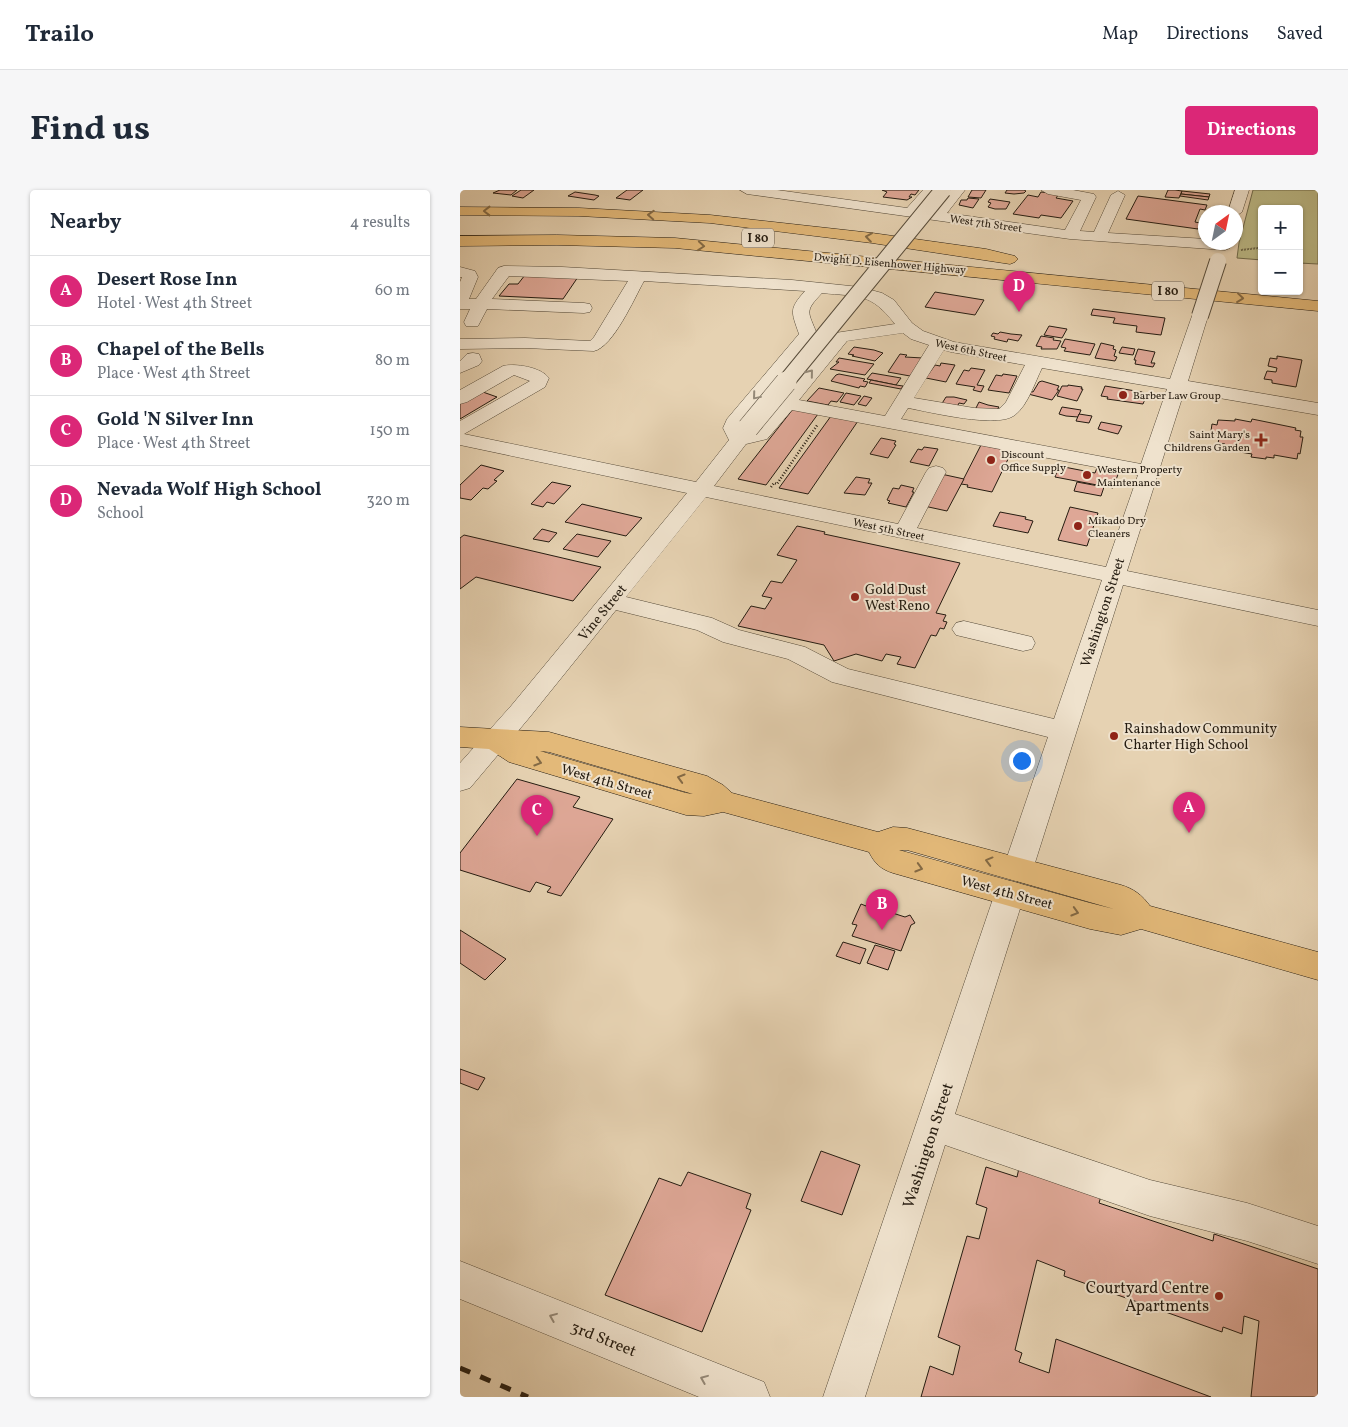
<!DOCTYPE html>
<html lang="en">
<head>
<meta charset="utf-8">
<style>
	:root { --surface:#fff; --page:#f6f6f7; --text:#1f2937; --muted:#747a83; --line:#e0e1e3; --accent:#db2777 }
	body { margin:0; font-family:Vollkorn,serif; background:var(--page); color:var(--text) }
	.controls { position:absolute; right:15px; top:15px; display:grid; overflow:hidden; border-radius:5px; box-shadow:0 1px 4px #0004 }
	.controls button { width:45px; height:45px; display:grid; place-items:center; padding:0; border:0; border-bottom:1px solid var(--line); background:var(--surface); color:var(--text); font:25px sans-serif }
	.compass { position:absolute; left:738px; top:15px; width:45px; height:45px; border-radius:50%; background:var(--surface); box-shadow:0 1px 4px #0004; rotate:33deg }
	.you { position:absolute; left:561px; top:570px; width:18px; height:18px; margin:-12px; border:4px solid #fff; border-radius:50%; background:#1a73e8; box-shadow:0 0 0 8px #1a73e833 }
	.badge { display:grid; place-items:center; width:32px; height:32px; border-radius:50%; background:var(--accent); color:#fff; font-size:16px; font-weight:700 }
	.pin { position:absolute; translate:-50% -41px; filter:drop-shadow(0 1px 2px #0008) }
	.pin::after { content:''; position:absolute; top:26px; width:18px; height:15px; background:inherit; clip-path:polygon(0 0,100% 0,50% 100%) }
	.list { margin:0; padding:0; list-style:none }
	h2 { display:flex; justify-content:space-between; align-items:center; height:65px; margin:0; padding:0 20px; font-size:21px }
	h2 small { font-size:16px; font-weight:400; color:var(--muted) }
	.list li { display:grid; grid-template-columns:32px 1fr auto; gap:15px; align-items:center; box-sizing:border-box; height:70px; padding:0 20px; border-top:1px solid var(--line) }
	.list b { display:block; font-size:19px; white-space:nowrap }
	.list p { margin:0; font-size:16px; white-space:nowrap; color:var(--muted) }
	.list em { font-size:16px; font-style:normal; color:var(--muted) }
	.map { position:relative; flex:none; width:858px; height:1207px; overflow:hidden; border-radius:5px }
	header { display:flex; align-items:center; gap:30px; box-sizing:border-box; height:70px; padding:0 25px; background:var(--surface); border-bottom:1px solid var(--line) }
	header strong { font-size:24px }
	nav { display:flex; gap:28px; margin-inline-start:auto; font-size:18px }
	.intro { display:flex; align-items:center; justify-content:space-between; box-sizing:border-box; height:120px; padding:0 30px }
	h1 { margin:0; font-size:35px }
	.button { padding:12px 22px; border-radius:5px; background:var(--accent); color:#fff; font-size:18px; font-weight:700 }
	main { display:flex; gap:30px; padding:0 30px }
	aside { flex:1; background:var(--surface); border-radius:5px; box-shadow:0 1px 4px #0004 }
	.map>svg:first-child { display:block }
	.green { fill:#bcba87; stroke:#706b4c }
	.building { fill:#dea796; stroke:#251c11 }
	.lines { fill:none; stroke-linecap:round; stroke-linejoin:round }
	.minor-casing { stroke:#554a39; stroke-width:1 }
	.major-casing { stroke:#251c11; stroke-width:1 }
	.highway-casing { stroke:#251c11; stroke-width:1 }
	.path-far1 { stroke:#251c11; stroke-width:2; stroke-dasharray:0.5 1; stroke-linecap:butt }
	.path { stroke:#251c11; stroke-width:2.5; stroke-dasharray:1 2; stroke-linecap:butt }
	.minor { fill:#efe2cd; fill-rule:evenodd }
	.major { fill:#e3b979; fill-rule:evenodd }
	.highway { fill:#e3b979; fill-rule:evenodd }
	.rail { stroke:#251c11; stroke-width:5; stroke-dasharray:11 11; stroke-linecap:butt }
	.minor-bridge-far1-casing { stroke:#554a39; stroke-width:18; stroke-linecap:butt }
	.minor-bridge-casing { stroke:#554a39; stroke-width:22; stroke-linecap:butt }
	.minor-bridge-far1 { stroke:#efe2cd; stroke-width:16 }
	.minor-bridge { stroke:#efe2cd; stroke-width:21 }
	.oneway { stroke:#846a45 }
	.oneway2 { stroke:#948978 }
	.poi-dot { fill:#8f2418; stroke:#efe2cd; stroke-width:2 }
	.labels { text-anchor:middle; stroke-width:4; stroke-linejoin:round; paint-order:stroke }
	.far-street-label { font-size:11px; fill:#251c11; stroke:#efe2cd }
	.far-poi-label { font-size:11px; fill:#251c11; stroke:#efe2cd; text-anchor:start }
	.shield { fill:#efe2cd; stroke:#625749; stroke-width:1 }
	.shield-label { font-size:12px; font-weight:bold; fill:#251c11 }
	.poi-label { font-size:14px; fill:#251c11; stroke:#efe2cd; text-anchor:start }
	.street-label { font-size:14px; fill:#251c11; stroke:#efe2cd }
	.near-street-label { font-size:16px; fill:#251c11; stroke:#efe2cd }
	.near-poi-label { font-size:16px; fill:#251c11; stroke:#efe2cd; text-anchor:end }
</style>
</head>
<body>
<header>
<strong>Trailo</strong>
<nav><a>Map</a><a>Directions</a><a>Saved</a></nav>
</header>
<div class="intro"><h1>Find us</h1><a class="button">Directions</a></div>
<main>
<aside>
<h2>Nearby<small>4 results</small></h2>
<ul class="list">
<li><span class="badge">A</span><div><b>Desert Rose Inn</b><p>Hotel · West 4th Street</p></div><em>60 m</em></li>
<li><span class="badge">B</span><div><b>Chapel of the Bells</b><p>Place · West 4th Street</p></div><em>80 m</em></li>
<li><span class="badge">C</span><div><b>Gold 'N Silver Inn</b><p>Place · West 4th Street</p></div><em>150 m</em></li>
<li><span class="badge">D</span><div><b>Nevada Wolf High School</b><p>School</p></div><em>320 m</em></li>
</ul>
</aside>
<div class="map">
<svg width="858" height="1207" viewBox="0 0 858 1207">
	<rect width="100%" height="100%" fill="#e6d2b2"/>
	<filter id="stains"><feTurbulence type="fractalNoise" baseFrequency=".004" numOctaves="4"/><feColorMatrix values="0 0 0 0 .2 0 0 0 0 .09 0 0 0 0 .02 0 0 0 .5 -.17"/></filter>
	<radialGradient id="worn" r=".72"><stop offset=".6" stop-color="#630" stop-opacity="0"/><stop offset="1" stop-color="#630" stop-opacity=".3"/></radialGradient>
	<polygon class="green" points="793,0 858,0 858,74 839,73 839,19 802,19 802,70 777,68 779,53"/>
	<g class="building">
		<polygon points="40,0 57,0 51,5 33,3"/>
		<polygon points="61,0 74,0 63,8 52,6"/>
		<polygon points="167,0 183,0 170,10 156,8"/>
		<polygon points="422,0 459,0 455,5 451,4 449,7 452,7 447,10 423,7 427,2"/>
		<polygon points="512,0 526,0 521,8 508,7"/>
		<polygon points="547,0 564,0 566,1 564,3 554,4 545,3"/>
		<polygon points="708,0 715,0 722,1 719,8 705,7"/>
		<polygon points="722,1 750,4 749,7 721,4"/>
		<polygon points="115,2 135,5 139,6 134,10 108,6"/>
		<polygon points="581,2 599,4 596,8 613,11 601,28 581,25 579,28 553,24 568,5 578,7"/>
		<polygon points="721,4 749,7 748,10 720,6"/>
		<polygon points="678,6 747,15 745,20 740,19 735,32 740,33 738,39 666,29"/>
		<polygon points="508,8 519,9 513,18 499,15 501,10 507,10"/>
		<polygon points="530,9 550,12 546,19 535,19 528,17 531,13 528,12"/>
		<polygon points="65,85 118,87 103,109 39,106 49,94 58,94"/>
		<polygon points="475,102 524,110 515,125 465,117"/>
		<polygon points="633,119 705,128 701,145 676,142 677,136 653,133 655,128 631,125"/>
		<polygon points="589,136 607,139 602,148 584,145"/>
		<polygon points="540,142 551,144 562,145 558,151 548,149 547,152 534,149 535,147 531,146 533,143 538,144"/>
		<polygon points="581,146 594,148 593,150 601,151 597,159 581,159 582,157 576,156"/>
		<polygon points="605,149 635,154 630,165 604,161 606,158 601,157"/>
		<polygon points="641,153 654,156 653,159 656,160 654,166 657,167 655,171 635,168"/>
		<polygon points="394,157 414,160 423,163 415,171 392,166 394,165 388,164"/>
		<polygon points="662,157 675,159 673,165 659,163"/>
		<polygon points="678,159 695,162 691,173 695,173 693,177 675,174 676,170 674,170"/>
		<polygon points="440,164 447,165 445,167 463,168 450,186 428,182"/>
		<polygon points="817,166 842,170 836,197 812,193 812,190 804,189 807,181 816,182 817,178 808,176 810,168 817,169"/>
		<polygon points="379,168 414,174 405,185 370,179 379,172 376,172"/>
		<polygon points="481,173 495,175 486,192 466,188 475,175 480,176"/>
		<polygon points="511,178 525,180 517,195 524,196 521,202 513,200 515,197 496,194 504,180 509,181"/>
		<polygon points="412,183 441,188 436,195 407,189"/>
		<polygon points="379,184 405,189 403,191 408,192 405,197 400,196 399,198 371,191 376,185"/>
		<polygon points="543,184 557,186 549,203 528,200 536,185 542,186"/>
		<polygon points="411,190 436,195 443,196 441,199 409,193"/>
		<polygon points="582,191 599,196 597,200 599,200 592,210 568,204 569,201 573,202 579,192"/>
		<polygon points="608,195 622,197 621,199 623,199 617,211 597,206 602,196 608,196"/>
		<polygon points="645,196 682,202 686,205 683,208 685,209 683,214 647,209 648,207 641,206"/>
		<polygon points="359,198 384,203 377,212 371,211 368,215 347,211"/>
		<polygon points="20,201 37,207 0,229 0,212"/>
		<polygon points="386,203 401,206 394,215 380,212"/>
		<polygon points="404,206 412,208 406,216 398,214"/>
		<polygon points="486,207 494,207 507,210 504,214 499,213 497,217 481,215"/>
		<polygon points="519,212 528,215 539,217 535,223 515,220"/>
		<polygon points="602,217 621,220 618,227 606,226 599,224"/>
		<polygon points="333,219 358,224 306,295 278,289"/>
		<polygon points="619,224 632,226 629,233 616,231"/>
		<polygon points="371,226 398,231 348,304 319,298"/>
		<polygon points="775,229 791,232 792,229 836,238 835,240 841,241 840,247 843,247 840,264 838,263 837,269 814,265 814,268 806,267 806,269 791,267 792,264 780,262 780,259 764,257 765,254 758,253 760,245 751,241 752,234 757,235 758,230 775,231"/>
		<polygon points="641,232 662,236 658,244 638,239"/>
		<polygon points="421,248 436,251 434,254 436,255 428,268 410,264"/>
		<polygon points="521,255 552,261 532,302 507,297 508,295 501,294"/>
		<polygon points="464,257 478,259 469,276 450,272 458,259 462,260"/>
		<polygon points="21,275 44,281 34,290 37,291 28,299 23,298 11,310 0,308 0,295"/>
		<polygon points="638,275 660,279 653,298 595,287 599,276 635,283"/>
		<polygon points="481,284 504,289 487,321 464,316"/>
		<polygon points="396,287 410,289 408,293 412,293 405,305 384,303"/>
		<polygon points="92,292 111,296 94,314 87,312 83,317 71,314"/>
		<polygon points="617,292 644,297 641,306 614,301"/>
		<polygon points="441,295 454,298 452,302 454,302 446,317 428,313 430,311 427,310 433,298 439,299"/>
		<polygon points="122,314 126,315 182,328 166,346 105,332"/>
		<polygon points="610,317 638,323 627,356 598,350"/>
		<polygon points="540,322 566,327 565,329 573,331 568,343 533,336"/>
		<polygon points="337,336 365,342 364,344 500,373 476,423 486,425 483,431 487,432 484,439 480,438 476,446 471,445 455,478 437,474 441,467 426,464 422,471 396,464 374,471 364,455 278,436 291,416 305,419 312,408 302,406 311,391 322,393 337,370 317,365"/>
		<polygon points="82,339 97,343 89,352 73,349"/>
		<polygon points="117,344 151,351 138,367 103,359"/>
		<polygon points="4,345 141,377 113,411 16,387 0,399 0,348"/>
		<polygon points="57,589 120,607 113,617 153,629 101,706 87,702 91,697 76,692 70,702 0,680 0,663"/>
		<polygon points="408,712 418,715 417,718 445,727 450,725 455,733 451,735 441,761 392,746 397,735 392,734 401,714 406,716"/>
		<polygon points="0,740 46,769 25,790 0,773"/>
		<polygon points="383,752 406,759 400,774 376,766"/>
		<polygon points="415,755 435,761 428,780 407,773"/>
		<polygon points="0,879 25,888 18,900 0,893"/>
		<polygon points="361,961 400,975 382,1025 341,1011"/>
		<polygon points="526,977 557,987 559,978 641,1006 639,1013 753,1051 754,1044 858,1079 858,1207 791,1207 799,1131 784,1126 782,1144 763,1137 762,1142 604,1086 605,1081 577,1070 555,1160 562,1163 559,1172 589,1183 596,1149 751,1207 461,1207 470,1176 493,1185 500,1156 478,1147 507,1046 519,1049 527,1018 516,1014"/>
		<polygon points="228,982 291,1004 286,1018 291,1020 242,1142 145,1105 199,988 221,996"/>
	</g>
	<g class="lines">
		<g class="minor-casing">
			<g id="minor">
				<polygon points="280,0 317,0 447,18 463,0 477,0 461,20 473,22 491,0 505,0 487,23 605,40 621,10 588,4 581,0 613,0 634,4 636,7 620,41 634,42 651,5 658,1 665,5 648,43 746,49 746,52 771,52 773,55 770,58 765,60 610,49 287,4"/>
				<polygon points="775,0 789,0 782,22 776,26 776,22 768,22"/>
				<path d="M44,76L102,77L332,90L400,97L422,103L434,110L452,133L463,141L494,152L710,189L732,126L734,122H746L748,126L728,191L858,213V225L724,202L667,381L858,420V436L663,395L573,679L568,687L558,691L548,687L543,679L588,547L372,492L328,469L263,452L237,440L156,420L69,528L10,598L0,601V573L51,516L227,303L0,255V231L70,191L54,185L7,212L0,214V200L43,176C55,173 81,177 89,188L85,197L4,244L236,292L269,250L263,238L267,229L339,144C331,121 329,119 345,101L184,91C174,109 153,157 134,161L65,158L0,159V149L65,148L130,151L134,147L168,91L49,86L32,109L124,113L130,114L132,118L130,122L124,123L27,119L18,136H6L4,132L10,119H0V92L2,87H0V77L15,81L18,87L9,109H16L38,78ZM362,103C399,107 410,102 435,134L375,143L298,236L288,232L284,233L357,144C348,121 344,122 362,103ZM443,143L451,149L469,155L425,226L339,210L387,151ZM484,160L491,162L565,175L546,212L539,219L514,218L454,208ZM582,178L707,199L681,274L441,229L448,218C470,222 538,239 555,225C568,215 575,192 582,178ZM332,220L678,285L646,377L457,338L486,282L483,278L476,276L469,278L466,282L438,334L254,296L286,254L307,249ZM246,307L642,390L594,529L388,479L345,457L279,440L252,428L166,407Z"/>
				<polygon points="13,163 19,164 22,171 19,175 0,183 0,171 7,164"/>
				<polygon points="504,431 572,447 575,453 572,459 563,461 496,445 492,439 496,433"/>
				<polygon points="550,691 561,694 565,703 495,924 690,990 787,1013 858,1036 858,1074 787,1051 690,1026 485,955 405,1207 363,1207 535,703 539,694"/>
				<polygon points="0,1071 304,1192 310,1207 239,1207 0,1109"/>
			</g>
		</g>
		<g class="major-casing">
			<path id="major" d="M0,537L89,542L247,586L263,595L272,603L418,642L433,637L447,638L661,695C674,699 682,705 690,716L858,762V790L681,739L661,745L630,739L433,683C421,679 415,674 409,662L263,622L244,626L226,625L49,572L29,559L0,557ZM80,561L89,562L233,604L226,603ZM439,660H447L654,719L630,713Z"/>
		</g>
		<g class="highway-casing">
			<g id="highway">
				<polygon points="0,17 119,18 250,25 412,43 526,59 555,66 558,69 555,72 550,74 412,53 250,33 119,26 0,25"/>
				<polygon points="97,45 215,48 858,111 858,121 215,58 97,55 0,56 0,46"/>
			</g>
		</g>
		<polyline class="path-far1" points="781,60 798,58"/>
		<polyline class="path" points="311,297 314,293 317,294 358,234"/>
		<use href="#minor" class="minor"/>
		<use href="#major" class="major"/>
		<use href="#highway" class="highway"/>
		<polyline class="rail" points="0,1178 68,1207"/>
		<g class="minor-bridge-far1-casing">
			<g id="minor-bridge-far1">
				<polyline points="740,126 758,71"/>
				<polyline points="325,193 483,0"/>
			</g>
		</g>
		<g class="minor-bridge-casing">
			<polyline id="minor-bridge" points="288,238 326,192"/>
		</g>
		<use href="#minor-bridge-far1" class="minor-bridge-far1"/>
		<use href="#minor-bridge" class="minor-bridge"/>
	</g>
	<defs><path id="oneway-chevron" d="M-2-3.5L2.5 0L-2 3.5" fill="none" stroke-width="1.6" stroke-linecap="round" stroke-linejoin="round" transform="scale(1.25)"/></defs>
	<g class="oneway">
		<use href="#oneway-chevron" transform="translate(27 21) rotate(180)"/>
		<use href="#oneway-chevron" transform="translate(191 25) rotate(-177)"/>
		<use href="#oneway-chevron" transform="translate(409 47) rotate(-172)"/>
		<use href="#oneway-chevron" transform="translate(241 56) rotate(5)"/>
		<use href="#oneway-chevron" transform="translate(780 108) rotate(6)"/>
		<use href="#oneway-chevron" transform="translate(78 572) rotate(17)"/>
		<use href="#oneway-chevron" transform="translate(221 588) rotate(-164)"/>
		<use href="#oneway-chevron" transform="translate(529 671) rotate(-165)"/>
		<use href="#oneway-chevron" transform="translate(459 678) rotate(16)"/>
		<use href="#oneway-chevron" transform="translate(615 722) rotate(16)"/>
	</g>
	<g class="oneway2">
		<use href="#oneway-chevron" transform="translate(350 183) rotate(-51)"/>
		<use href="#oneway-chevron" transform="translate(296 206) rotate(130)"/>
		<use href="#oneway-chevron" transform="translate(93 1127) rotate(-158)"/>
		<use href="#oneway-chevron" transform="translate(244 1189) rotate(-158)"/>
	</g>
	<g class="poi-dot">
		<circle cx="663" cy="205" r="5"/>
		<path d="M798.5 242.5h5v5h5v5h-5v5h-5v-5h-5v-5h5z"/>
		<circle cx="531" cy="270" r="5"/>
		<circle cx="627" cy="285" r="5"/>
		<circle cx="618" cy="336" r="5"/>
		<circle cx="395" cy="407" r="5"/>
		<circle cx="654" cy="546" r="5"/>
		<circle cx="759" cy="1106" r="5"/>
	</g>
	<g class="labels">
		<g class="far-street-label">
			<text transform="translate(526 33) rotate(8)" y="4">West 7th Street</text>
			<text transform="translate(430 73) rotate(5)" y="4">Dwight D. Eisenhower Highway</text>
			<text transform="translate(511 160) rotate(12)" y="4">West 6th Street</text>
			<text transform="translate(429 339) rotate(12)" y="4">West 5th Street</text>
		</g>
		<g class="far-poi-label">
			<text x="673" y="209">Barber Law Group</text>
			<text x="790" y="248" text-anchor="end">Saint Mary's<tspan x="790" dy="13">Childrens Garden</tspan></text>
			<text x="541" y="268">Discount<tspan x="541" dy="13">Office Supply</tspan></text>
			<text x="637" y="283">Western Property<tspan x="637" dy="13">Maintenance</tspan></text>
			<text x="628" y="334">Mikado Dry<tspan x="628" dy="13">Cleaners</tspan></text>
		</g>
		<g class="shield">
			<rect x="282" y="38.5" width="32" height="19" rx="4"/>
			<rect x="692" y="91.5" width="32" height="19" rx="4"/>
		</g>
		<g class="shield-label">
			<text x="298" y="52">I 80</text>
			<text x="708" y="105">I 80</text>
		</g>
		<g class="poi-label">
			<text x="405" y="404">Gold Dust<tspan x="405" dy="16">West Reno</tspan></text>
			<text x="664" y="543">Rainshadow Community<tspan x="664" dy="16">Charter High School</tspan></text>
		</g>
		<g class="street-label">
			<text transform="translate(142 422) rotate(-51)" y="5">Vine Street</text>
			<text transform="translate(642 422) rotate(-72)" y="5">Washington Street</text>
			<text transform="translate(147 591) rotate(16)" y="5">West 4th Street</text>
			<text transform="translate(547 702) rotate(15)" y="5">West 4th Street</text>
		</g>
		<g class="near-street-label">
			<text transform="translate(467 955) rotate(-72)" y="6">Washington Street</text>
			<text transform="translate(144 1148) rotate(22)" y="6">3rd Street</text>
		</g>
		<g class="near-poi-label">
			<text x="749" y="1103">Courtyard Centre<tspan x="749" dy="18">Apartments</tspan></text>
		</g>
	</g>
	<rect width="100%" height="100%" filter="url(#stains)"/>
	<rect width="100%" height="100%" fill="url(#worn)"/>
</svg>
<div class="controls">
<button>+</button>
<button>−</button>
</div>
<svg class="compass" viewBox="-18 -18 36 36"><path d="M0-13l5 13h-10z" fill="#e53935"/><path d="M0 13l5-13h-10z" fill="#747a83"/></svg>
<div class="you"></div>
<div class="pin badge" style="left:729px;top:643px">A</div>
<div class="pin badge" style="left:422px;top:740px">B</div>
<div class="pin badge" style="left:77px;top:646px">C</div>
<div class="pin badge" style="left:559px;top:122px">D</div>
</div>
</main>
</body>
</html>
